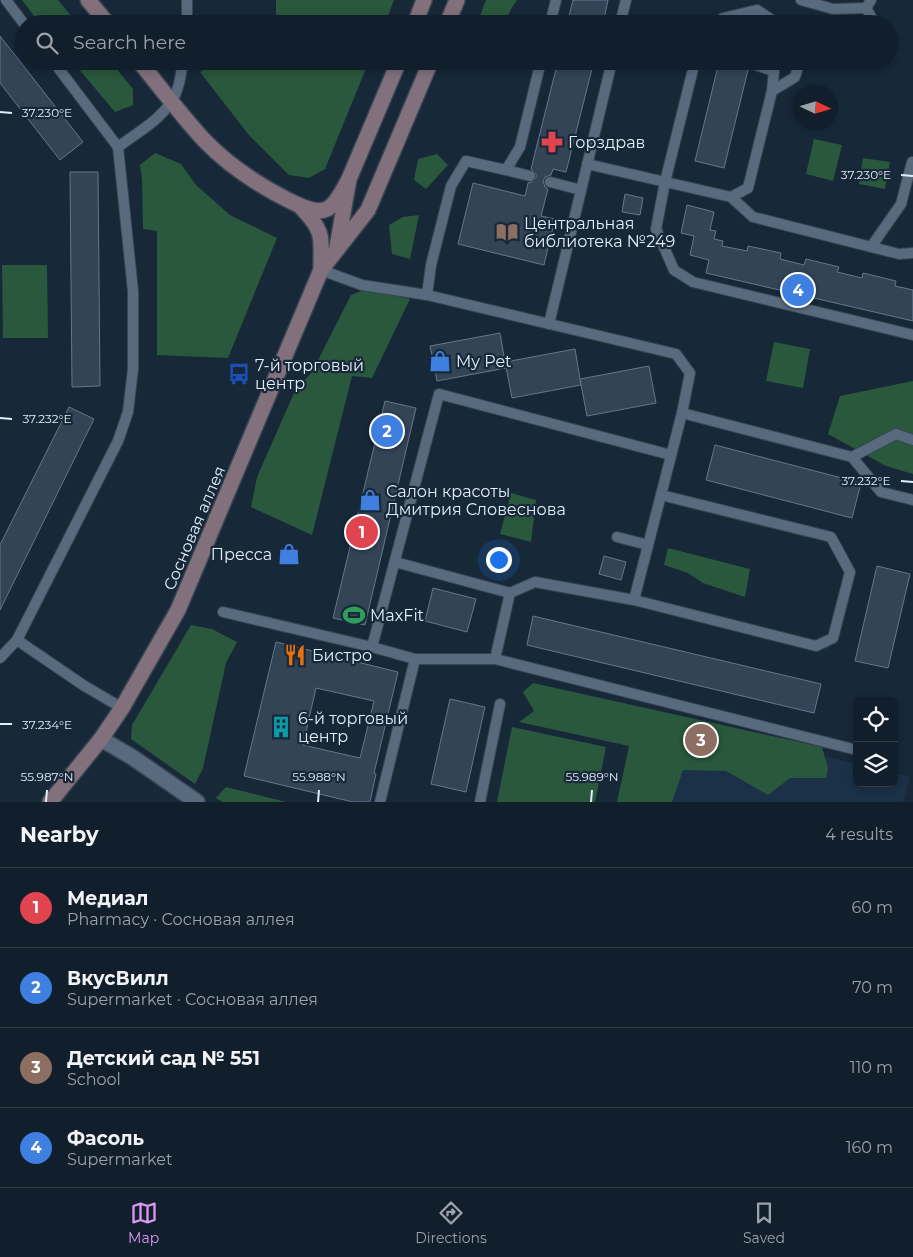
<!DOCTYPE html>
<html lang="en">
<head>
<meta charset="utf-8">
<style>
	:root { --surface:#111e2b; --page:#1a2733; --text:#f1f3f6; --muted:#9ca2a9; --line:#303c47; --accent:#de98f3 }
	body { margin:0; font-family:Montserrat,sans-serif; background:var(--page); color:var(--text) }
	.controls { position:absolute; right:15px; bottom:15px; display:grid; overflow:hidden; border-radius:8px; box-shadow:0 2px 8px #0003 }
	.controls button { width:45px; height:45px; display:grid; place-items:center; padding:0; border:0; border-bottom:1px solid var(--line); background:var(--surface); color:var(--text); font:25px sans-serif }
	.compass { position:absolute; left:793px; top:85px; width:45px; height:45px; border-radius:50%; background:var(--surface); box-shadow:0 2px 8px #0003; rotate:94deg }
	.you { position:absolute; left:498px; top:559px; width:18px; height:18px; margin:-12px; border:4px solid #fff; border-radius:50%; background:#1a73e8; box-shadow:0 0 0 8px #1a73e833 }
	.badge { display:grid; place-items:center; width:32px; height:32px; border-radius:50%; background:var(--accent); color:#fff; font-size:16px; font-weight:700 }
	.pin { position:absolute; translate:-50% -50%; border:2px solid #fff; box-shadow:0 1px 5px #0006 }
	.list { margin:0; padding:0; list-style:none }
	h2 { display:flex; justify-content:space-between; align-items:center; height:65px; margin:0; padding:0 20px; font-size:21px }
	h2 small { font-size:16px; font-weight:400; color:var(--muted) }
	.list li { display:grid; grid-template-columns:32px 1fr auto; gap:15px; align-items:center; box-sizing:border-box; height:80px; padding:0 20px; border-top:1px solid var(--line) }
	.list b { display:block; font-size:19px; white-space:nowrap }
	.list p { margin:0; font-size:16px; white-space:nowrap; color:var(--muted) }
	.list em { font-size:16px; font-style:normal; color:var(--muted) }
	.icon { flex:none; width:28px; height:28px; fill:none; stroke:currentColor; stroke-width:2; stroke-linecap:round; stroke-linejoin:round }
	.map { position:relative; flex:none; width:913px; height:802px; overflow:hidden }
	.search { position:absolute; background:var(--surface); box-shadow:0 2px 8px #0003; left:15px; right:15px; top:15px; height:55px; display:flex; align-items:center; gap:12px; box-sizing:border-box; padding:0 18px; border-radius:28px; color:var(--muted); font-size:19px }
	.sheet { height:385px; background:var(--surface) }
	nav { display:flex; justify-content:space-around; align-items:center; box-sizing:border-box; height:70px; border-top:1px solid var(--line); background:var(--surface); font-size:14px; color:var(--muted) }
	nav a { display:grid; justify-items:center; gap:2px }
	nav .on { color:var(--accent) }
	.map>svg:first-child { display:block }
	.built { fill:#1b3147 }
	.green { fill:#29583c }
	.building { fill:#334457; stroke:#64778b; fill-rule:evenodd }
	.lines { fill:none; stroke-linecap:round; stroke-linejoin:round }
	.lane-casing { stroke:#394553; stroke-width:12 }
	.street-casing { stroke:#394553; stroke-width:18 }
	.secondary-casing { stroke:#394553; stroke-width:18 }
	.lane { stroke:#586a7e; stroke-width:10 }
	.street { stroke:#586a7e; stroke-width:15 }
	.secondary { stroke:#82717c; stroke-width:15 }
	.ticks { fill:none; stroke:#e2edf8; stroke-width:2 }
	.labels { text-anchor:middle; stroke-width:4.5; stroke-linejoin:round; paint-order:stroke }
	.poi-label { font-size:16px; fill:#e2edf8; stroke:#172839; text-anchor:start }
	.street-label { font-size:16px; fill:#e2edf8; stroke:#172839 }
	.ticks-label { font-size:12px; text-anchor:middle; fill:#e2edf8; stroke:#172839; stroke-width:4.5; stroke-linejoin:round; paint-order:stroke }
</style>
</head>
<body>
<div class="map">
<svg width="913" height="802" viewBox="0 0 913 802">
	<rect width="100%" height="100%" fill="#172839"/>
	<polygon class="built" points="653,715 857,764 857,783 894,783 894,773 910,777 903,802 634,802"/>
	<g class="green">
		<polygon points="22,0 58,0 78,24 40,24"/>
		<polygon points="276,0 394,0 385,24 269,24 276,18"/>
		<polygon points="486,0 517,0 511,9 504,24 477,24"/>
		<polygon points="72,61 110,61 133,89 133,105 115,112"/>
		<polygon points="215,61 369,61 325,169 309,178 289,175 248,134 200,72"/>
		<polygon points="814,139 842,145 833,181 806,174"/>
		<polygon points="155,153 181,164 196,185 230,215 277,238 228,358 157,355 157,231 143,229 142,180 140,165"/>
		<polygon points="437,154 448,165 426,189 414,180 418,159"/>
		<polygon points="863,158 890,162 885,189 859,184"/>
		<polygon points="419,215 410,259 392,254 389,225 403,217"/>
		<polygon points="2,265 47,265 48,338 3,338"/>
		<polygon points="367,289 410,299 372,378 352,376 312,535 251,507 257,477 294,393 312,372 351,295"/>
		<polygon points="774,342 810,349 803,388 766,381"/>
		<polygon points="913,381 913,474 886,466 828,434 840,396"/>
		<polygon points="511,493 536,500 531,542 500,534"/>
		<polygon points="668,548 750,569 745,597 703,583 688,573 664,565"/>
		<polygon points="191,625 212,629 237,642 226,663 203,768 195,784 131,739 132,725"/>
		<polygon points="533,683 822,747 828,768 826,778 790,778 768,795 726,771 683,770 672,802 617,802 629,746 519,722 534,711 523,692"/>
		<polygon points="512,727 606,747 595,802 497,802"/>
		<polygon points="226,787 286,802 222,802 216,798"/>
	</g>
	<g class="building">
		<polygon points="573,0 608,0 603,24 567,24"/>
		<polygon points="0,36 83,142 60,160 0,83"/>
		<polygon points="558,61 594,61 566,172 553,169 551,175 545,177 543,181 545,187 548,189 541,216 555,219 544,265 458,244 473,183 525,196 528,183 532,182 536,178 536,174 531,169"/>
		<polygon points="719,62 748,70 724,168 695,161"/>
		<polygon points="70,172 98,172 100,386 72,387"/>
		<polygon points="625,194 643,198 640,215 622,212"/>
		<polygon points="687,205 714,212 710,230 716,231 714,239 723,241 722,246 747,251 748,246 781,253 780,259 804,265 806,259 839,267 837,272 862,278 863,273 896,281 895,286 913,290 913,321 706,273 709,260 690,255 694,236 681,233"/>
		<polygon points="500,333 506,368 437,381 430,346"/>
		<polygon points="575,349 581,385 512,398 505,362"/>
		<polygon points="649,366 656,403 587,416 580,379"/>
		<polygon points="385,401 416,408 365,625 333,618"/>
		<polygon points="69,407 94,419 0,610 0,545"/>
		<polygon points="715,445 861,483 852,518 706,480"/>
		<polygon points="604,556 626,562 621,580 599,574"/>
		<polygon points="877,566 910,574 888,668 855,661"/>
		<polygon points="433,588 476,599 467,632 425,621"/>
		<polygon points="533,616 821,684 814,713 527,645"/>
		<path d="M276,642L398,672L374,773L376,774L370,802H353L244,776ZM316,688L374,701L360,758L303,745Z"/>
		<polygon points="450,699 485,707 466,792 431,784"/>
	</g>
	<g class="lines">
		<g class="lane-casing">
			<g id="lane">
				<polyline points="6,0 24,24"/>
				<polyline points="187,0 187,24"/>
				<polyline points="801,0 833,9 866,8 871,0"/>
				<polyline points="866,8 875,24"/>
				<polyline points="550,24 556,0"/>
				<polyline points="620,24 626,0"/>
				<polyline points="718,24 723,18 757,10 778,24"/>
				<polyline points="889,50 889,51"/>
				<polyline points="695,61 665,182 656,229 674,270 693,282 913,335"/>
				<polyline points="743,61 774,71"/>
				<polyline points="772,91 775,61"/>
				<path d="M118,147C135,134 159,121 171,102C179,91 181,74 183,61"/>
				<polyline points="587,164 731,197 753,217 899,254 913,253"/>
				<polyline points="506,170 530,176"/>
				<polyline points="550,182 581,190"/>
				<polyline points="731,197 748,188 772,91 795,77 800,61"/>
				<polyline points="871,247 901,204 912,162"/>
				<polyline points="321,270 362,285 427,295 676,354 690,373 682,413 634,600"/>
				<polyline points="427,295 431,265 451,186 466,161 506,170 520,147 541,61"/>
				<polyline points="549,324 612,61"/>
				<polyline points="682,413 852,457 881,492 913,500"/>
				<polyline points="852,457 896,434 913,440"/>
				<polyline points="617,537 648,545"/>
				<polyline points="395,562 510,593"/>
				<polyline points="223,612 372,647 415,659 495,659 857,750"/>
				<polyline points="17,640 83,685 122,708"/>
				<polyline points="372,647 439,394 671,455"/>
				<polyline points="0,658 17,640 118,441 128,412 133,369 133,291 118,147 53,61"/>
				<polyline points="495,659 510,593 535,582 634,600 816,646 833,638 850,572 831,537 661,495"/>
				<polyline points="380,802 415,659"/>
				<polyline points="480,802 500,704"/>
			</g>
		</g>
		<g class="street-casing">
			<polyline id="street" points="101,739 132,757 197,802"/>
		</g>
		<g class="secondary-casing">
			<g id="secondary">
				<polyline points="88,0 108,24"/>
				<polyline points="415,24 424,0"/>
				<polyline points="447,24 457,0"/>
				<path d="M139,61C160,87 181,115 204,140C230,167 261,187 294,203C303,207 317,214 327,209C337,204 344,188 349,179"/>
				<path d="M301,207C325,232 321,237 321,270"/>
				<polyline points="337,247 349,179 399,61"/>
				<polyline points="50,802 101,739 122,708 178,610 321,270 368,210 431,61"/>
			</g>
		</g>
		<use href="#lane" class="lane"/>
		<use href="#street" class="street"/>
		<use href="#secondary" class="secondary"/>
	</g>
	<path class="ticks" d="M0,112L12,113M901,175L913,176M0,418L12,419M901,481L913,482M0,724H12M46,802L47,790M318,802L319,790M591,802L592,790"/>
	<defs>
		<g id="pharmacy-bare" transform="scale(1.725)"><path d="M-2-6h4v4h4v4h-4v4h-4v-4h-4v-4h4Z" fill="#e0444e" stroke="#172839" stroke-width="2.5" paint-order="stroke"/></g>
		<g id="library-bare" transform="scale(1.725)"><path d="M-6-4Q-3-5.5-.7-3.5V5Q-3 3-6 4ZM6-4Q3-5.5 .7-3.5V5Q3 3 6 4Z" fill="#8d6e63" stroke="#172839" stroke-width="2.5" paint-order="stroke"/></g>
		<g id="shop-bare" transform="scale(1.725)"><path d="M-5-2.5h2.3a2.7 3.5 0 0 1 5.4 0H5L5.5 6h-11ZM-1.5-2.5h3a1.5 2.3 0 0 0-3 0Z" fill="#3f7fe0" stroke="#172839" stroke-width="2.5" paint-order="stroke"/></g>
		<g id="bus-bare" transform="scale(1.725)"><path d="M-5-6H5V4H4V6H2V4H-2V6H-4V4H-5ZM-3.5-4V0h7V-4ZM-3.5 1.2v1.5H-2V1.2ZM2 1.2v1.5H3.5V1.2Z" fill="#1a4fb4" stroke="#172839" stroke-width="2.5" paint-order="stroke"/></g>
		<g id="stadium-bare" transform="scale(1.725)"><path d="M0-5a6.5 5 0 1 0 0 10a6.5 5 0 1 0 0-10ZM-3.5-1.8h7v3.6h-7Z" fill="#2e9e5b" stroke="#172839" stroke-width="2.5" paint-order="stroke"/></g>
		<g id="restaurant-bare" transform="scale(1.725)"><path d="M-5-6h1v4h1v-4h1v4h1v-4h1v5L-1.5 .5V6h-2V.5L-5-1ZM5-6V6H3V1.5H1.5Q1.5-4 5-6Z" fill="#e8710a" stroke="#172839" stroke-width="2.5" paint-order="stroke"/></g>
		<g id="building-bare" transform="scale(1.725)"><path d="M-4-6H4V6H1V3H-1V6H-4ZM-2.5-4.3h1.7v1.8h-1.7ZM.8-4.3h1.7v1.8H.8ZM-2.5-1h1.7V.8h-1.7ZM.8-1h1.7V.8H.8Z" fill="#0f9aa8" stroke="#172839" stroke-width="2.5" paint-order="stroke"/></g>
	</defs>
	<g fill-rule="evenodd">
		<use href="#pharmacy-bare" x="552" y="142"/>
		<use href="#library-bare" x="507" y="232"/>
		<use href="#shop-bare" x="440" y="361"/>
		<use href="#bus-bare" x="239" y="374"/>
		<use href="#shop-bare" x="370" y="500"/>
		<use href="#shop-bare" x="289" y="554"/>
		<use href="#stadium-bare" x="354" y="615"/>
		<use href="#restaurant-bare" x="295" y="655"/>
		<use href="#building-bare" x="281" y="727"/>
	</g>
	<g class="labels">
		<g class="poi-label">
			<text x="568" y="148">Горздрав</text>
			<text x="524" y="229">Центральная<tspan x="524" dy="18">библиотека №249</tspan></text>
			<text x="456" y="367">My Pet</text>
			<text x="255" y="371">7-й торговый<tspan x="255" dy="18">центр</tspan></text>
			<text x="386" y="497">Салон красоты<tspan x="386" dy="18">Дмитрия Словеснова</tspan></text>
			<text x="272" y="560" text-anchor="end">Пресса</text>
			<text x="370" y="621">MaxFit</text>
			<text x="312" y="661">Бистро</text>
			<text x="298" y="724">6-й торговый<tspan x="298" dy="18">центр</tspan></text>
		</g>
		<g class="street-label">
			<text transform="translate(194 528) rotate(-67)" y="6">Сосновая аллея</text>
		</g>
	</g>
	<g class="ticks-label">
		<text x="47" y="117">37.230°E</text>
		<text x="866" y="179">37.230°E</text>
		<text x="47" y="423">37.232°E</text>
		<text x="866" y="485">37.232°E</text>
		<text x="47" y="729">37.234°E</text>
		<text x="47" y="781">55.987°N</text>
		<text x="319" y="781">55.988°N</text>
		<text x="592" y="781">55.989°N</text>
	</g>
</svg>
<div class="controls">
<button><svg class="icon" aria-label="locate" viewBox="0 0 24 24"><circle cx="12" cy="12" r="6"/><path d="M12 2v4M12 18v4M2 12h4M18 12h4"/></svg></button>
<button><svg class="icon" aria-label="layers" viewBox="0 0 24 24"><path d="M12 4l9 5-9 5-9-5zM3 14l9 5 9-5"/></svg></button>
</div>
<svg class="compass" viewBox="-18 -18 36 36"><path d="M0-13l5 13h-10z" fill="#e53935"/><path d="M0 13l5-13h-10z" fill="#9ca2a9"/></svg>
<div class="you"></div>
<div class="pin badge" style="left:362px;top:532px;background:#e0444e">1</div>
<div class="pin badge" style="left:387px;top:431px;background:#3f7fe0">2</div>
<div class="pin badge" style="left:701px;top:740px;background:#8d6e63">3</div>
<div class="pin badge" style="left:798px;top:290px;background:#3f7fe0">4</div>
<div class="search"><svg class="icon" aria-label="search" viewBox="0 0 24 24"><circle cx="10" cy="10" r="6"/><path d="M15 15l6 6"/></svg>Search here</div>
</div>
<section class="sheet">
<h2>Nearby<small>4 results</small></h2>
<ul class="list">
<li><span class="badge" style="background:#e0444e">1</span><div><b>Медиал</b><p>Pharmacy · Сосновая аллея</p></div><em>60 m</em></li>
<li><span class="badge" style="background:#3f7fe0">2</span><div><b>ВкусВилл</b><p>Supermarket · Сосновая аллея</p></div><em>70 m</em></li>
<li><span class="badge" style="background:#8d6e63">3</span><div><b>Детский сад № 551</b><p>School</p></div><em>110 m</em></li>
<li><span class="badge" style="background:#3f7fe0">4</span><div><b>Фасоль</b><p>Supermarket</p></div><em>160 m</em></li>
</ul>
</section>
<nav>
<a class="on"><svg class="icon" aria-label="map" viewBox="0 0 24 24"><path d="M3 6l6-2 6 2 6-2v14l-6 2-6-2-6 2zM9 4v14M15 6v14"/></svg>Map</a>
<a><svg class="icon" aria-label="directions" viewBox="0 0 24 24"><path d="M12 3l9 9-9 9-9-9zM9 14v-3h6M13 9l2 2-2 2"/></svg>Directions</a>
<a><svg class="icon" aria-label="saved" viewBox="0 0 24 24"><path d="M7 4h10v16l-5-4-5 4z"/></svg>Saved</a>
</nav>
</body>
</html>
